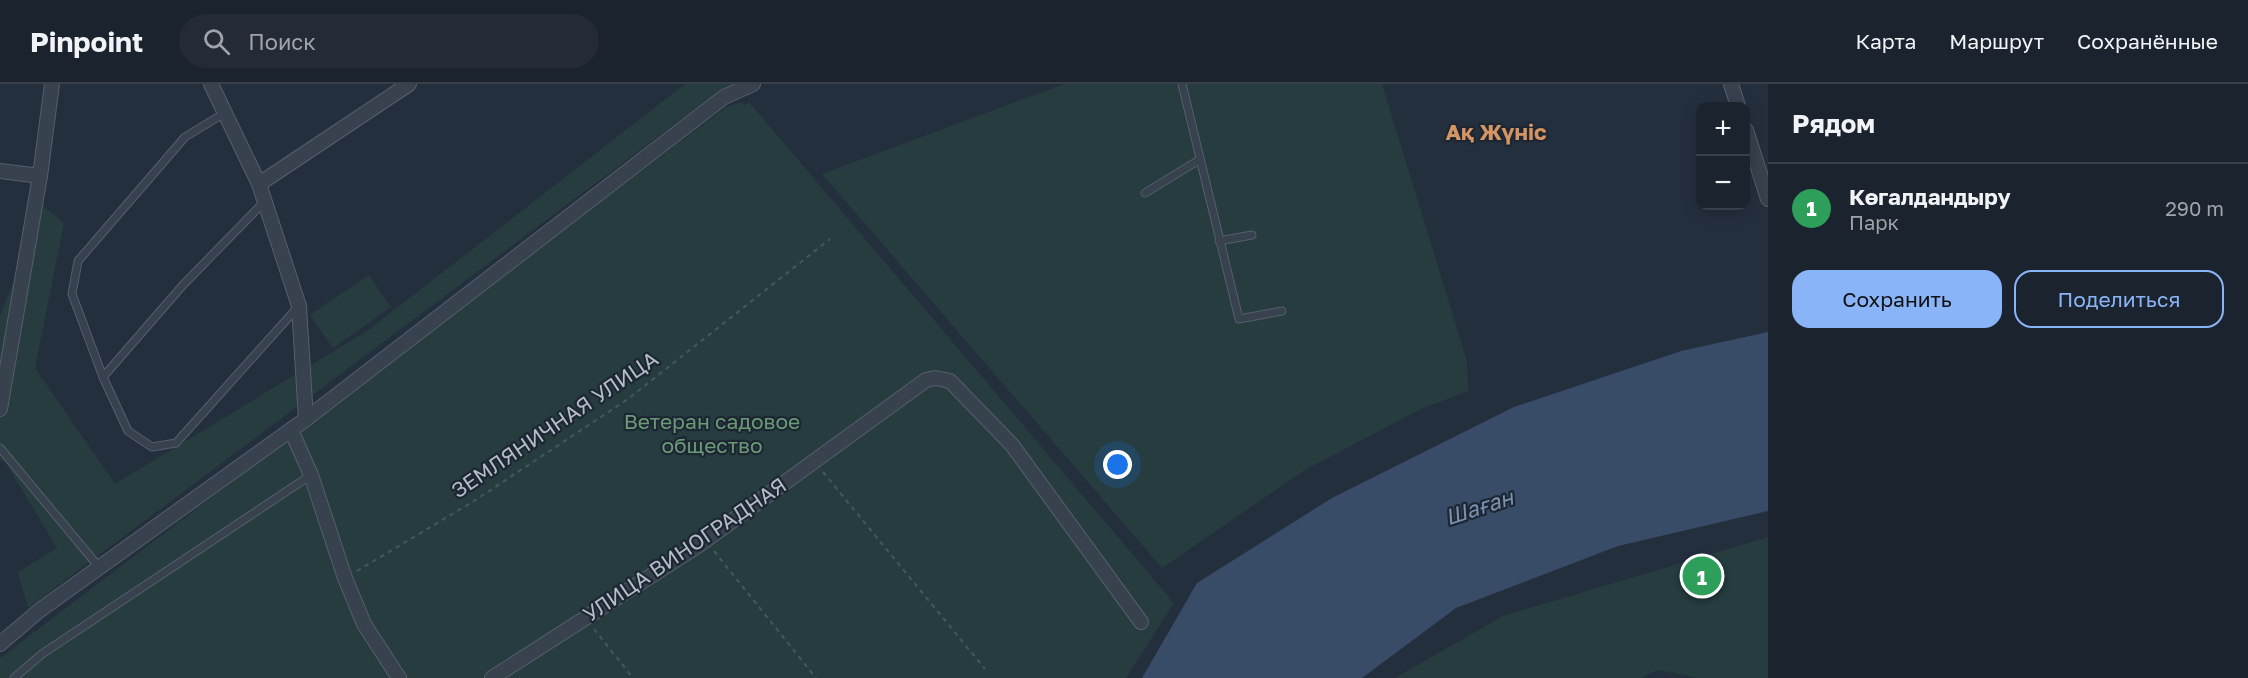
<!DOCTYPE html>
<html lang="ru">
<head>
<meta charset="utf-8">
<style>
	:root { --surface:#1b232e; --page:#242b36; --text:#f1f3f6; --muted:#a0a4aa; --line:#39404a; --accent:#8ab4f8 }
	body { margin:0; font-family:"Golos Text",sans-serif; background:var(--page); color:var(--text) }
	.controls { position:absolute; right:18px; top:18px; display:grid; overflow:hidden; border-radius:12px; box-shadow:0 3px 15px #0003 }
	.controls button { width:54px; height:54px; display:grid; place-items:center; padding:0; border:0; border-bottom:2px solid var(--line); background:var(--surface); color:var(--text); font:30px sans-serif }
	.you { position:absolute; left:1118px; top:381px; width:21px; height:21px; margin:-15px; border:4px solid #fff; border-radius:50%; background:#1a73e8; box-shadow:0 0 0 9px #1a73e833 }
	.badge { display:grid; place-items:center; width:39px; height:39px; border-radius:50%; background:var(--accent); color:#fff; font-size:20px; font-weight:700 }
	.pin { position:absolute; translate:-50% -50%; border:3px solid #fff; box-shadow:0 2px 6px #0006 }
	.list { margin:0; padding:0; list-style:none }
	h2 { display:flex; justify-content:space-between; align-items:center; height:78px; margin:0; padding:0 24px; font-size:26px }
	h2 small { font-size:20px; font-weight:400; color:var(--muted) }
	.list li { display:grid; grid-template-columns:39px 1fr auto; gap:18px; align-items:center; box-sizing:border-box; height:90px; padding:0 24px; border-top:2px solid var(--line) }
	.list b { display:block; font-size:22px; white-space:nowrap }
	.list p { margin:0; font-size:20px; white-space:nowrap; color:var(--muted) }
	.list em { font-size:20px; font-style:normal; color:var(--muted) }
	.actions { display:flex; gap:12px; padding:18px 24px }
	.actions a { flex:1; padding:14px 0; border:2px solid var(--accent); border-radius:18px; text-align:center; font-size:21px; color:var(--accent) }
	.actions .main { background:var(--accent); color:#111 }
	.icon { flex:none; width:33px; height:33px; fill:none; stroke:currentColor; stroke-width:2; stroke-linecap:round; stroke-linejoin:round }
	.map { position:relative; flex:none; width:1768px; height:594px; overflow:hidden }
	header { display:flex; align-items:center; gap:36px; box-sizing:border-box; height:84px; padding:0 30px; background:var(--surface); border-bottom:2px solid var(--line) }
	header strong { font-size:28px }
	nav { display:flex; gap:33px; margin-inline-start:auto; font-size:21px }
	.search { width:420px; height:54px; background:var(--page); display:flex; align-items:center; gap:15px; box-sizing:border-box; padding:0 21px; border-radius:33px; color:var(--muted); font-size:22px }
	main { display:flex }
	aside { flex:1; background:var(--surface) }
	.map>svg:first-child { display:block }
	.green { fill:#263c3f }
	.water { fill:#394c67 }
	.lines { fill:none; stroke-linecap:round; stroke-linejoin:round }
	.lane-casing { stroke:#565f6c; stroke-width:9 }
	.street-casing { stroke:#565f6c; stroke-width:16 }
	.path { stroke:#44595c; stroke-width:2; stroke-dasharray:4.5 4.5; stroke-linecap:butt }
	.lane { stroke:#38414e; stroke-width:7 }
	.street { stroke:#38414e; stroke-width:14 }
	.labels { text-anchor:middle; stroke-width:4.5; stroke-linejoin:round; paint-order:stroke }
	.park-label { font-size:21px; fill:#6b9a76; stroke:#1d2633 }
	.street-label { font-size:21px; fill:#b4bcc9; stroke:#1d2633 }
	.neighbourhood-label { font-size:22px; font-weight:bold; fill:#d59563; stroke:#1d2633 }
	.water-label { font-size:22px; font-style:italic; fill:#7c92b1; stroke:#1d2633 }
</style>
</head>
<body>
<header>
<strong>Pinpoint</strong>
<div class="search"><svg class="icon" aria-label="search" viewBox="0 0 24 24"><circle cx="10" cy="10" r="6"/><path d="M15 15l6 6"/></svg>Поиск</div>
<nav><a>Карта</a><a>Маршрут</a><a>Сохранённые</a></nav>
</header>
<main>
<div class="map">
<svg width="1768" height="594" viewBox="0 0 1768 594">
	<rect width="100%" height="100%" fill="#242f3e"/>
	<g class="green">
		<polygon points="685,0 735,0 719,7 28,524 18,488 57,464 5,378 0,376 0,232 43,122 64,139 35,284 115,400 367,247"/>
		<polygon points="1064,0 1382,0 1467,277 1468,307 1421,325 1305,386 1162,484 822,90"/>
		<polygon points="742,18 744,22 749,18 1174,519 1126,594 0,594 0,574 726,23"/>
		<polygon points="369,191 391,223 333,264 310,231"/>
		<polygon points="1768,453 1768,594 1698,594 1658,586 1641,594 1395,594 1503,532"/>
	</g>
	<polygon class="water" points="1768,248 1768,427 1618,462 1456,524 1362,594 1142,594 1197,499 1332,414 1514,323 1681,267"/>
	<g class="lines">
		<g class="lane-casing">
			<g id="lane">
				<polyline points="1182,0 1239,235 1282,227"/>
				<polyline points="226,31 223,30 185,53 78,177 72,210 103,293 128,347 152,363 176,359 297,224"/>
				<polyline points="1145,109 1199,76"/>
				<polyline points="1219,157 1252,151"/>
				<polyline points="103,293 183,201 264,118"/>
				<polyline points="0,364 99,483"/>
				<polyline points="14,594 42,570 311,391"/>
			</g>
		</g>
		<g class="street-casing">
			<g id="street">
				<polyline points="211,0 259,100 299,222 306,335"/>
				<polyline points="1731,0 1738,22"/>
				<polyline points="1746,46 1768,115"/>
				<polyline points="0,87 40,92"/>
				<polyline points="259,100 409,0"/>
				<polyline points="0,325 40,92 52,0"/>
				<polyline points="291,346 311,391 345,494 364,540 399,594"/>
				<polyline points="0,560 40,526 306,335 724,13 753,0"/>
				<polyline points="492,594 699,461 926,296 935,294 950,297 1012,361 1141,538"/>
			</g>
		</g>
		<g class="path">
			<polyline points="823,388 985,585"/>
			<polyline points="714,467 816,594"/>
			<polyline points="357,487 474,417 628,315 830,155"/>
			<polyline points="594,545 633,594"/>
		</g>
		<use href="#lane" class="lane"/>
		<use href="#street" class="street"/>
	</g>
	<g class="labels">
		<g class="park-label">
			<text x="712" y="345">Ветеран садовое<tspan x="712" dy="24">общество</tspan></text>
		</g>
		<g class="street-label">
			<text transform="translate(555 341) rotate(-34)" y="7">ЗЕМЛЯНИЧНАЯ УЛИЦА</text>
			<text transform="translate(685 466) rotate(-34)" y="7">УЛИЦА ВИНОГРАДНАЯ</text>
		</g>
		<g class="neighbourhood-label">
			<text x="1496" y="56">Ақ Жүніс</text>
		</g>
		<g class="water-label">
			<text transform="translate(1479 423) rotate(-18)" y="8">Шаған</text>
		</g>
	</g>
</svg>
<div class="controls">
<button>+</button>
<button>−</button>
</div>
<div class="you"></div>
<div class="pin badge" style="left:1702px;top:492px;background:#2e9e5b">1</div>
</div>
<aside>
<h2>Рядом<small></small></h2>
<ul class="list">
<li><span class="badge" style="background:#2e9e5b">1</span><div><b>Көгалдандыру</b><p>Парк</p></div><em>290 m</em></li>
</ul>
<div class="actions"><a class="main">Сохранить</a><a>Поделиться</a></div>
</aside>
</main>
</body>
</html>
